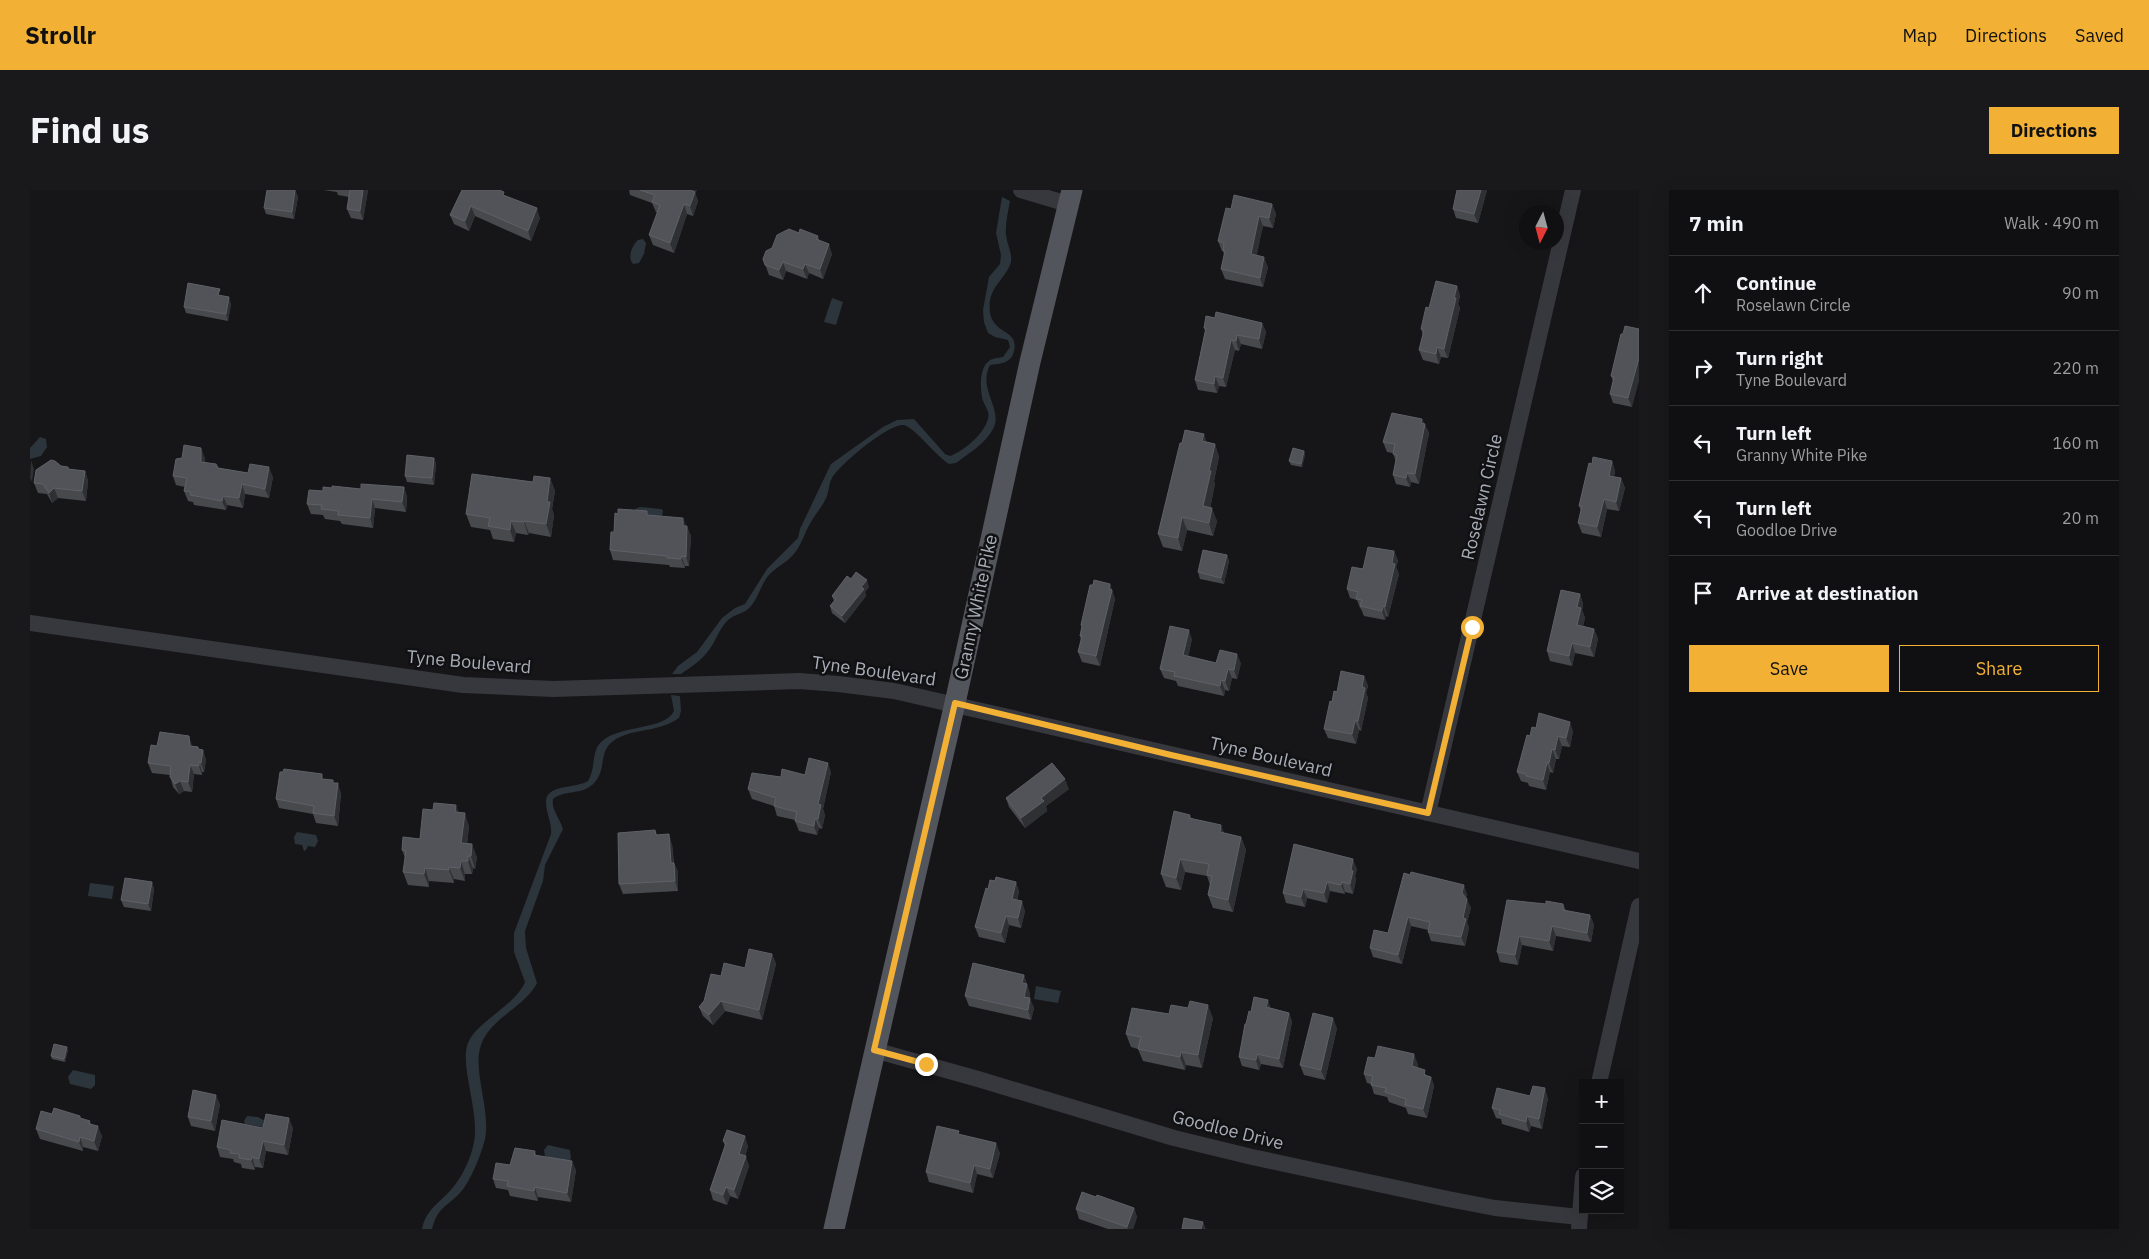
<!DOCTYPE html>
<html lang="en">
<head>
<meta charset="utf-8">
<style>
	:root { --surface:#101012; --page:#19191b; --text:#f1f3f6; --muted:#9c9d9f; --line:#303032; --accent:#f2b134 }
	body { margin:0; font-family:"IBM Plex Sans",sans-serif; background:var(--page); color:var(--text) }
	.controls { position:absolute; right:15px; bottom:15px; display:grid; overflow:hidden; border-radius:0px; box-shadow:0 5px 20px #0002 }
	.controls button { width:45px; height:45px; display:grid; place-items:center; padding:0; border:0; border-bottom:1px solid var(--line); background:var(--surface); color:var(--text); font:25px sans-serif }
	.compass { position:absolute; left:1489px; top:15px; width:45px; height:45px; border-radius:50%; background:var(--surface); box-shadow:0 5px 20px #0002; rotate:186deg }
	.stop { position:absolute; width:15px; height:15px; margin:-11px; border:4px solid #f2b134; border-radius:50%; background:#fff }
	.stop.end { background:#f2b134; border-color:#fff; box-shadow:0 1px 5px #0008 }
	.list { margin:0; padding:0; list-style:none }
	h2 { display:flex; justify-content:space-between; align-items:center; height:65px; margin:0; padding:0 20px; font-size:21px }
	h2 small { font-size:16px; font-weight:400; color:var(--muted) }
	.list li { display:grid; grid-template-columns:32px 1fr auto; gap:15px; align-items:center; box-sizing:border-box; height:75px; padding:0 20px; border-top:1px solid var(--line) }
	.list b { display:block; font-size:19px; white-space:nowrap }
	.list p { margin:0; font-size:16px; white-space:nowrap; color:var(--muted) }
	.list em { font-size:16px; font-style:normal; color:var(--muted) }
	.actions { display:flex; gap:10px; padding:15px 20px }
	.actions a { flex:1; padding:11px 0; border:1px solid var(--accent); border-radius:0px; text-align:center; font-size:18px; color:var(--accent) }
	.actions .main { background:var(--accent); color:#111 }
	.icon { flex:none; width:28px; height:28px; fill:none; stroke:currentColor; stroke-width:2; stroke-linecap:round; stroke-linejoin:round }
	.map { position:relative; flex:none; width:1609px; height:1039px; overflow:hidden; border-radius:0px }
	header { display:flex; align-items:center; gap:30px; box-sizing:border-box; height:70px; padding:0 25px; background:var(--accent); color:#111 }
	header strong { font-size:24px }
	nav { display:flex; gap:28px; margin-inline-start:auto; font-size:18px }
	.intro { display:flex; align-items:center; justify-content:space-between; box-sizing:border-box; height:120px; padding:0 30px }
	h1 { margin:0; font-size:35px }
	.button { padding:12px 22px; border-radius:0px; background:var(--accent); color:#111; font-size:18px; font-weight:700 }
	main { display:flex; gap:30px; padding:0 30px }
	aside { flex:1; background:var(--surface); border-radius:0px; box-shadow:0 5px 20px #0002 }
	.map>svg:first-child { display:block }
	.water { fill:#2c353c }
	.lines { fill:none; stroke-linecap:round; stroke-linejoin:round }
	.minor { stroke:#37383d; stroke-width:16 }
	.major { stroke:#53555c; stroke-width:21 }
	.wall { fill:#47494d }
	.shaded-wall { fill:#2f3033 }
	.building { fill:#525359; stroke:#5f6168 }
	.route { stroke:#f2b134; stroke-width:6 }
	.labels { text-anchor:middle; stroke-width:5; stroke-linejoin:round; paint-order:stroke }
	.street-label { font-size:18px; fill:#a8adb8; stroke:#111113 }
</style>
</head>
<body>
<header>
<strong>Strollr</strong>
<nav><a>Map</a><a>Directions</a><a>Saved</a></nav>
</header>
<div class="intro"><h1>Find us</h1><a class="button">Directions</a></div>
<main>
<div class="map">
<svg width="1609" height="1039" viewBox="0 0 1609 1039">
	<rect width="100%" height="100%" fill="#161618"/>
	<g class="water">
		<path d="M972,7L980,11C978,22 975,34 976,45C977,55 984,66 980,75C972,93 957,98 960,123C964,145 989,139 984,161C982,173 970,174 960,175C947,200 974,219 963,239C956,253 938,264 926,273L919,274C906,266 884,237 874,235C859,233 809,275 802,288C799,293 799,300 797,306C793,316 786,323 781,332C774,343 772,355 763,365C756,373 746,377 739,385C730,395 728,411 717,420C711,424 703,425 697,431C689,439 686,451 679,460C672,470 661,477 651,484H642L648,476L667,462L692,428L705,418L715,414L737,379L768,348L770,339L801,274L853,237L867,230L884,229L915,264L920,266C934,261 954,244 958,229C960,222 956,218 953,211C950,201 949,177 959,171C962,168 969,168 973,167L980,157L978,150L965,147L958,143L954,132L953,120L959,87L970,74L971,65L966,43Z"/>
		<path d="M613,49L616,53L614,64L609,73L603,74C597,67 602,56 608,50Z"/>
		<polygon points="802,108 813,112 806,135 794,132"/>
		<polygon points="10,247 16,249 17,257 11,266 0,269 0,258"/>
		<polygon points="610,317 631,319 633,320 632,326 622,328 605,321 605,319"/>
		<path d="M641,505L650,506L651,521L649,528C628,542 610,538 590,547C566,558 578,577 565,592C553,606 535,599 523,609C521,620 530,628 533,639L515,675L513,691L495,741L496,758L507,793C494,818 461,827 451,855C442,880 461,920 455,949C451,965 440,993 429,1004C415,1018 408,1017 402,1039H392C395,1022 407,1014 418,1003C431,990 441,969 444,952C450,922 429,875 438,853C447,831 485,816 495,792L484,762V743L521,644C522,633 516,623 516,612C516,594 545,599 558,591C566,578 561,562 571,552C590,534 634,541 644,521Z"/>
		<polygon points="267,642 286,645 288,651 285,657 278,656 276,660 274,661 272,655 265,654 264,647"/>
		<polygon points="60,693 84,696 82,709 58,706"/>
		<polygon points="1006,796 1031,801 1028,813 1004,809"/>
		<polygon points="43,880 65,885 65,895 61,899 40,894 38,887"/>
		<polygon points="217,926 228,927 235,931 233,937 215,934 214,931"/>
		<polygon points="518,955 540,960 541,969 537,972 515,966 514,960"/>
	</g>
	<g class="lines">
		<g class="minor">
			<polyline points="991,0 1038,14"/>
			<polyline points="0,433 433,495 523,499 769,491 808,494 864,501 1609,671"/>
			<polyline points="1398,623 1543,0"/>
			<polyline points="844,860 948,889 1144,948 1222,967 1418,1009 1465,1018 1549,1027"/>
			<polyline points="1569,893 1609,716"/>
			<polyline points="1549,1039 1553,986"/>
		</g>
		<polyline class="major" points="804,1039 925,513 1000,172 1042,0"/>
	</g>
	<g class="wall">
		<polygon points="265,0 268,7 264,29 236,24 234,18"/>
		<polygon points="293,0 338,0 333,30 321,28 317,19 319,7 308,5 307,2"/>
		<polygon points="432,0 475,6 510,28 501,51 445,26 439,41 424,34 420,25"/>
		<polygon points="599,0 667,0 665,3 668,11 663,26 657,24 644,63 623,55 619,45 628,23 626,22 622,13 600,5"/>
		<polygon points="1457,0 1448,33 1426,28 1423,19"/>
		<polygon points="1242,14 1246,24 1243,38 1233,36 1226,65 1238,77 1233,97 1195,89 1191,79 1194,65 1193,61 1192,61 1188,51 1201,19"/>
		<polygon points="769,43 788,46 789,50 802,64 793,89 779,83 777,89 756,81 753,90 739,85 733,69"/>
		<polygon points="1427,96 1430,106 1428,114 1430,118 1418,168 1411,167 1409,174 1393,170 1389,160 1393,145 1391,139 1399,118"/>
		<polygon points="192,106 201,114 198,131 156,123 154,117"/>
		<polygon points="1185,128 1232,133 1236,142 1232,159 1211,154 1209,161 1205,160 1196,197 1189,196 1187,203 1168,200 1165,190 1175,141 1174,138"/>
		<polygon points="1591,144 1602,217 1583,213 1580,204 1583,191 1581,186"/>
		<polygon points="1392,229 1399,243 1389,294 1381,292 1380,297 1366,294 1363,285 1366,272 1363,263 1357,262 1353,252"/>
		<polygon points="1177,252 1185,254 1189,267 1184,291 1185,294 1180,318 1187,331 1183,346 1157,340 1152,361 1133,357 1128,344 1152,253"/>
		<polygon points="1274,261 1275,265 1272,277 1261,275 1259,271"/>
		<polygon points="175,268 175,272 188,278 243,287 239,308 215,304 213,318 197,315 196,320 164,315 163,312 158,311 154,301 155,297 146,295 143,286"/>
		<polygon points="404,268 406,274 404,295 377,292 375,286"/>
		<polygon points="1582,271 1585,281 1584,287 1591,288 1595,298 1589,321 1577,319 1571,347 1552,343 1548,333 1551,321 1549,316 1562,274"/>
		<polygon points="31,276 38,277 39,279 55,281 58,291 56,311 28,308 22,313 17,304 8,303 4,293"/>
		<polygon points="520,288 525,301 522,319 524,325 521,347 499,343 498,345 486,343 484,352 463,349 460,340 441,337 436,324 503,292"/>
		<polygon points="374,297 377,307 376,322 345,318 343,338 312,334 310,331 295,329 293,325 281,324 277,314 293,301 302,298 331,299"/>
		<polygon points="618,325 656,336 661,346 659,376 655,376 655,378 640,377 639,375 583,370 580,360 584,342"/>
		<polygon points="1364,361 1368,371 1366,377 1369,384 1358,427 1356,426 1355,430 1334,426 1331,419 1330,418 1327,410 1320,408 1317,399 1333,379"/>
		<polygon points="1197,365 1199,371 1194,394 1170,389 1168,382"/>
		<polygon points="821,389 839,397 835,402 836,406 815,433 802,423 800,416 804,411 802,406"/>
		<polygon points="1080,394 1085,409 1070,476 1052,472 1048,462 1051,450 1050,446 1052,438 1051,435 1063,395"/>
		<polygon points="1550,404 1553,414 1552,420 1555,428 1553,436 1564,439 1568,449 1564,467 1545,463 1542,476 1520,471 1517,461"/>
		<polygon points="1162,449 1158,467 1186,473 1211,473 1207,489 1202,488 1199,501 1195,500 1194,506 1148,496 1146,491 1134,488 1130,479"/>
		<polygon points="1334,486 1338,496 1336,503 1338,508 1331,541 1329,540 1326,554 1298,548 1294,539 1302,512 1307,502"/>
		<polygon points="1506,538 1543,541 1540,557 1532,556 1529,569 1526,569 1523,583 1520,582 1516,600 1499,596 1498,593 1491,591 1487,582"/>
		<polygon points="127,556 163,556 168,557 169,559 173,560 176,570 174,582 172,582 172,585 164,584 162,602 154,601 149,604 143,597 140,585 122,583 118,573"/>
		<polygon points="801,582 793,619 795,625 792,639 789,638 787,645 769,641 765,631 765,630 747,626 744,616 722,609 718,599 751,587"/>
		<polygon points="294,589 304,593 311,603 308,636 286,633 283,624 249,618 246,609"/>
		<polygon points="1039,599 1016,616 1017,621 995,638 979,617 976,608"/>
		<polygon points="429,622 439,636 437,654 447,667 445,679 443,678 442,684 435,684 435,691 424,689 424,693 399,691 399,697 378,695 373,682 375,668 372,660"/>
		<polygon points="1160,625 1161,628 1195,644 1211,647 1216,660 1203,722 1183,718 1178,705 1180,695 1177,686 1155,682 1151,700 1136,697 1131,684"/>
		<polygon points="625,640 627,645 642,654 644,673 648,682 648,701 593,704 589,694"/>
		<polygon points="1327,679 1325,686 1326,690 1323,704 1315,702 1315,704 1300,701 1297,713 1277,708 1275,717 1256,713 1253,703"/>
		<polygon points="1374,683 1437,704 1436,708 1441,718 1437,732 1439,738 1435,756 1401,751 1398,742 1398,740 1381,736 1372,774 1343,767 1340,758 1358,743"/>
		<polygon points="965,691 986,692 989,702 987,710 995,721 991,738 979,735 975,753 949,747 945,737 958,699"/>
		<polygon points="122,692 124,699 121,721 94,717 91,710"/>
		<polygon points="1516,714 1533,714 1536,721 1560,725 1564,735 1561,752 1526,746 1523,761 1492,755 1488,775 1470,772 1467,762"/>
		<polygon points="742,764 746,774 732,830 695,821 683,835 673,826 669,817 674,811 691,786 715,778"/>
		<polygon points="994,785 1000,804 999,808 1004,818 1001,830 939,816 935,806"/>
		<polygon points="1241,818 1259,823 1262,832 1253,878 1231,874 1229,880 1212,876 1209,867 1216,834 1221,822"/>
		<polygon points="1139,824 1183,828 1172,878 1156,875 1155,880 1113,871 1108,859 1101,857 1096,844"/>
		<polygon points="1307,838 1295,890 1274,885 1270,875"/>
		<polygon points="38,860 35,872 22,869 21,866"/>
		<polygon points="1388,874 1387,878 1398,886 1401,887 1404,896 1397,928 1378,924 1376,918 1359,912 1357,907 1344,904 1341,894 1337,893 1334,884"/>
		<polygon points="1500,906 1518,908 1512,939 1501,936 1499,942 1472,934 1471,929 1466,928 1462,918"/>
		<polygon points="190,914 185,941 161,936 158,927"/>
		<polygon points="22,924 51,928 62,934 72,946 68,961 53,957 53,961 10,949 6,939"/>
		<polygon points="233,938 263,938 258,965 236,961 233,978 225,977 225,980 212,978 211,974 204,972 203,969 190,967 187,957"/>
		<polygon points="931,945 970,963 963,988 947,984 943,1003 899,992 896,982"/>
		<polygon points="693,951 718,956 715,966 719,976 708,1009 700,1006 697,1015 683,1010 680,1000 695,956"/>
		<polygon points="505,961 506,965 546,980 541,1012 508,1007 508,1011 480,1006 478,1000 466,998 463,989 480,975"/>
		<polygon points="1066,1007 1104,1018 1107,1027 1103,1039 1078,1039 1049,1029 1046,1019"/>
	</g>
	<g class="shaded-wall">
		<polygon points="265,0 268,7 264,29 262,22"/>
		<polygon points="333,0 338,0 333,30 330,21"/>
		<polygon points="660,0 667,0 665,3 668,11 663,26 660,16"/>
		<polygon points="1451,0 1457,0 1448,33 1444,24"/>
		<polygon points="654,14 657,24 644,63 640,53"/>
		<polygon points="1242,14 1246,24 1243,38 1239,28"/>
		<polygon points="441,16 445,26 439,41 435,31"/>
		<polygon points="507,18 510,28 501,51 498,41"/>
		<polygon points="1229,26 1233,36 1225,74 1221,64"/>
		<polygon points="799,54 802,64 793,89 790,79"/>
		<polygon points="1234,67 1238,77 1233,97 1230,88"/>
		<polygon points="753,72 756,81 753,90 749,80"/>
		<polygon points="775,74 779,83 777,89 773,79"/>
		<polygon points="1427,96 1430,106 1428,114 1430,118 1418,168 1414,159"/>
		<polygon points="199,107 201,114 198,131 196,124"/>
		<polygon points="1232,133 1236,142 1232,159 1229,149"/>
		<polygon points="1207,145 1211,154 1209,161 1206,151"/>
		<polygon points="1201,150 1205,160 1196,197 1193,188"/>
		<polygon points="1407,157 1411,167 1409,174 1406,164"/>
		<polygon points="1609,168 1609,191 1602,217 1598,208"/>
		<polygon points="1185,186 1189,196 1187,203 1184,194"/>
		<polygon points="1392,229 1399,243 1389,294 1385,284"/>
		<polygon points="1174,244 1178,256 1172,251"/>
		<polygon points="1185,254 1189,267 1184,291 1185,294 1178,329 1173,316 1179,281"/>
		<polygon points="171,258 175,268 174,281 171,272"/>
		<polygon points="1274,261 1275,265 1272,277 1271,274"/>
		<polygon points="404,268 406,274 404,295 402,288"/>
		<polygon points="1,270 4,279 2,292 0,288"/>
		<polygon points="1582,271 1585,281 1582,295 1579,286"/>
		<polygon points="239,277 243,287 239,308 235,299"/>
		<polygon points="55,281 58,291 56,311 52,301"/>
		<polygon points="1377,283 1381,292 1380,297 1376,288"/>
		<polygon points="520,288 525,301 522,319 524,325 521,347 516,334 517,312"/>
		<polygon points="1591,288 1595,298 1589,321 1586,312"/>
		<polygon points="212,294 215,304 213,318 209,308"/>
		<polygon points="374,297 377,307 376,322 372,312"/>
		<polygon points="24,298 28,308 22,313 19,303"/>
		<polygon points="193,306 197,315 196,320 192,311"/>
		<polygon points="342,309 345,318 343,338 340,328"/>
		<polygon points="1574,309 1577,319 1571,347 1567,337"/>
		<polygon points="1182,318 1187,331 1183,346 1179,333"/>
		<polygon points="1152,327 1157,340 1152,361 1148,348"/>
		<polygon points="653,328 657,338 653,336"/>
		<polygon points="481,331 486,343 484,352 480,340"/>
		<polygon points="494,331 499,343 498,345 494,332"/>
		<polygon points="657,336 661,346 659,376 656,367"/>
		<polygon points="1364,361 1368,371 1366,377 1369,384 1358,427 1355,417 1362,373"/>
		<polygon points="1197,365 1199,371 1194,394 1191,388"/>
		<polygon points="651,366 655,376 655,378 651,369"/>
		<polygon points="837,390 839,397 835,402 836,406 815,433 812,426 831,397"/>
		<polygon points="1080,394 1085,409 1070,476 1066,466"/>
		<polygon points="1550,404 1553,414 1552,420 1555,428 1551,445 1547,435 1547,417"/>
		<polygon points="1353,416 1356,426 1355,430 1352,421"/>
		<polygon points="1564,439 1568,449 1564,467 1560,457"/>
		<polygon points="1159,440 1162,449 1156,475 1153,465"/>
		<polygon points="1542,453 1545,463 1542,476 1539,466"/>
		<polygon points="1207,464 1211,473 1207,489 1204,480"/>
		<polygon points="1198,479 1202,488 1199,501 1195,491"/>
		<polygon points="1334,486 1338,496 1336,503 1338,508 1331,541 1328,531"/>
		<polygon points="1191,490 1195,500 1194,506 1190,496"/>
		<polygon points="1325,531 1329,540 1326,554 1322,544"/>
		<polygon points="1540,532 1543,541 1540,557 1536,548"/>
		<polygon points="159,546 162,555 163,565 160,556"/>
		<polygon points="1528,546 1532,556 1529,569 1525,560"/>
		<polygon points="168,557 172,566 173,560 176,570 174,582 171,573 168,559"/>
		<polygon points="1522,559 1526,569 1523,583 1519,573"/>
		<polygon points="169,572 172,582 172,585 169,576"/>
		<polygon points="798,573 801,582 793,619 795,625 792,639 788,629 788,614"/>
		<polygon points="1517,573 1520,582 1516,600 1513,590"/>
		<polygon points="160,575 164,584 162,602 158,592"/>
		<polygon points="1035,589 1039,599 1016,616 1017,621 995,638 991,628 1011,608"/>
		<polygon points="150,591 154,601 149,604 145,594"/>
		<polygon points="308,593 311,603 308,636 304,626"/>
		<polygon points="426,615 431,628 425,622"/>
		<polygon points="435,623 439,636 436,666 431,653"/>
		<polygon points="785,629 789,638 787,645 784,636"/>
		<polygon points="1191,635 1196,647 1190,642"/>
		<polygon points="639,644 642,654 644,682 641,673"/>
		<polygon points="1211,647 1216,660 1203,722 1198,710"/>
		<polygon points="442,654 447,667 445,679 441,666"/>
		<polygon points="438,666 443,678 442,684 438,671"/>
		<polygon points="1150,669 1155,682 1151,700 1146,688"/>
		<polygon points="1323,669 1327,679 1325,686 1326,690 1323,704 1320,694 1321,680"/>
		<polygon points="431,671 435,684 435,691 430,678"/>
		<polygon points="644,673 648,682 648,701 645,691"/>
		<polygon points="419,677 424,689 424,693 419,680"/>
		<polygon points="395,678 399,691 399,697 394,684"/>
		<polygon points="122,692 124,699 121,721 118,714"/>
		<polygon points="986,692 989,702 985,718 982,709"/>
		<polygon points="1297,692 1300,701 1297,713 1294,703"/>
		<polygon points="1312,692 1315,702 1315,704 1311,695"/>
		<polygon points="1434,695 1437,704 1435,712 1432,703"/>
		<polygon points="1273,699 1277,708 1275,717 1271,707"/>
		<polygon points="1437,709 1441,718 1437,732 1439,738 1435,756 1431,747 1433,728"/>
		<polygon points="992,711 995,721 991,738 988,728"/>
		<polygon points="1560,725 1564,735 1561,752 1557,743"/>
		<polygon points="976,726 979,735 975,753 971,743"/>
		<polygon points="1378,727 1381,736 1372,774 1368,765"/>
		<polygon points="1522,736 1526,746 1523,761 1519,751"/>
		<polygon points="1489,746 1492,755 1488,775 1485,765"/>
		<polygon points="742,764 746,774 732,830 729,820"/>
		<polygon points="994,785 1000,804 998,817 994,807 992,793"/>
		<polygon points="1000,808 1004,818 1001,830 998,820"/>
		<polygon points="1238,810 1241,819 1236,817"/>
		<polygon points="691,811 695,821 683,835 679,825"/>
		<polygon points="1178,815 1183,828 1172,878 1168,865"/>
		<polygon points="1259,823 1262,832 1253,878 1249,869"/>
		<polygon points="1303,828 1307,838 1295,890 1291,880"/>
		<polygon points="37,857 38,860 35,872 34,869"/>
		<polygon points="1151,862 1156,875 1155,880 1150,867"/>
		<polygon points="1227,864 1231,874 1229,880 1226,870"/>
		<polygon points="1384,864 1388,874 1385,886 1382,876"/>
		<polygon points="1401,887 1404,896 1397,928 1393,919"/>
		<polygon points="1515,898 1518,908 1512,939 1509,929"/>
		<polygon points="186,905 190,914 185,941 181,931"/>
		<polygon points="1497,926 1501,936 1499,942 1496,932"/>
		<polygon points="259,928 263,938 258,965 254,955"/>
		<polygon points="68,936 72,946 68,961 64,951"/>
		<polygon points="715,946 718,956 712,974 709,964"/>
		<polygon points="50,947 53,957 53,961 49,952"/>
		<polygon points="233,951 236,961 233,978 229,969"/>
		<polygon points="966,953 970,963 963,988 960,979"/>
		<polygon points="716,966 719,976 708,1009 704,1000"/>
		<polygon points="222,967 225,977 225,980 221,970"/>
		<polygon points="542,971 546,980 541,1012 537,1003"/>
		<polygon points="944,975 947,984 943,1003 940,993"/>
		<polygon points="505,997 508,1007 508,1011 504,1001"/>
		<polygon points="696,997 700,1006 697,1015 693,1005"/>
		<polygon points="1104,1018 1107,1027 1103,1039 1098,1039 1097,1037"/>
		<polygon points="1173,1032 1176,1039 1171,1039"/>
	</g>
	<g class="building">
		<polygon points="237,0 265,0 262,22 234,18"/>
		<polygon points="320,0 333,0 330,21 317,19"/>
		<polygon points="432,0 469,0 474,2 473,5 507,18 498,41 441,16 435,31 420,25"/>
		<polygon points="610,0 660,0 665,2 660,16 654,14 640,53 619,45 630,15 622,12 625,5"/>
		<polygon points="1427,0 1451,0 1444,24 1423,19"/>
		<polygon points="1204,5 1242,14 1239,28 1229,26 1221,64 1234,67 1230,88 1191,79 1195,61 1193,61 1194,53 1188,51 1196,18 1201,19"/>
		<polygon points="759,39 769,43 770,39 788,46 786,49 799,54 790,79 775,74 773,79 753,72 749,80 735,75 733,69 736,61 742,58 747,45"/>
		<polygon points="1406,91 1427,96 1424,108 1426,108 1414,159 1407,157 1406,164 1389,160 1394,140 1391,139 1396,117 1399,118"/>
		<polygon points="158,93 190,99 188,105 199,107 196,124 154,117"/>
		<polygon points="1186,122 1232,133 1229,149 1207,145 1206,151 1201,150 1193,188 1185,186 1184,194 1165,190 1176,138 1174,138 1176,126 1185,128"/>
		<polygon points="1595,136 1609,139 1609,168 1598,208 1580,204 1584,187 1581,186 1591,144 1593,144"/>
		<polygon points="1362,223 1392,229 1391,233 1395,234 1385,284 1377,283 1376,288 1363,285 1367,265 1363,264 1365,254 1353,252"/>
		<polygon points="1155,240 1174,244 1172,251 1185,254 1179,281 1181,281 1173,316 1182,318 1179,333 1152,327 1148,348 1128,344 1150,253 1152,253"/>
		<polygon points="154,255 171,258 171,272 186,274 188,278 218,283 220,274 239,277 235,299 212,294 209,308 193,306 192,311 160,305 161,302 154,301 157,288 143,286 146,269 152,268"/>
		<polygon points="1263,258 1274,261 1271,274 1259,271"/>
		<polygon points="377,265 404,268 402,288 375,286"/>
		<polygon points="1563,267 1582,271 1579,286 1591,288 1586,312 1574,309 1567,337 1548,333 1552,316 1549,316 1559,273 1562,274"/>
		<polygon points="21,270 25,271 31,276 38,277 38,279 55,281 52,301 24,298 19,303 13,294 4,293 6,280"/>
		<polygon points="442,284 503,292 504,286 520,288 517,312 520,312 516,334 494,331 494,332 481,331 480,340 458,336 460,328 436,324"/>
		<polygon points="331,294 374,297 372,312 342,309 340,328 308,325 309,321 291,319 292,315 277,314 279,300 293,301 293,297 302,298 302,296 331,299"/>
		<polygon points="588,319 617,321 617,325 653,328 653,336 657,336 656,367 651,366 651,369 637,368 637,366 580,360 581,342 584,342 585,323 588,324"/>
		<polygon points="1338,357 1364,361 1362,373 1365,374 1355,417 1353,416 1352,421 1330,416 1332,410 1326,409 1328,402 1317,399 1322,377 1333,379"/>
		<polygon points="1173,360 1197,365 1191,388 1168,382"/>
		<polygon points="826,382 837,390 831,397 834,399 812,426 800,416 806,409 802,406 817,386 821,389"/>
		<polygon points="1064,390 1080,394 1079,399 1082,400 1066,466 1048,462 1052,446 1050,446 1052,436 1051,435 1060,395 1063,395"/>
		<polygon points="1531,400 1550,404 1547,417 1551,418 1547,435 1564,439 1560,457 1542,453 1539,466 1517,461"/>
		<polygon points="1140,436 1159,440 1153,465 1186,473 1190,460 1207,464 1204,480 1198,479 1195,491 1191,490 1190,496 1144,486 1145,482 1130,479"/>
		<polygon points="1311,481 1334,486 1332,497 1335,498 1328,531 1325,531 1322,544 1294,539 1300,511 1302,512 1304,501 1307,502"/>
		<polygon points="1509,523 1540,532 1536,548 1528,546 1525,560 1522,559 1519,573 1517,573 1513,590 1496,586 1496,584 1487,582 1497,545 1500,546 1502,537 1506,538"/>
		<polygon points="130,542 159,546 160,556 168,557 168,559 173,560 171,573 169,572 169,576 160,575 158,592 150,591 145,594 140,587 141,576 118,573 121,555 127,556"/>
		<polygon points="779,568 798,573 788,614 791,615 788,629 785,629 784,636 765,631 767,622 744,616 746,608 718,599 722,583 751,587 752,579 775,585"/>
		<polygon points="1022,573 1035,589 1011,608 1014,611 991,628 976,608"/>
		<polygon points="254,579 292,584 292,589 303,590 303,593 308,593 304,626 283,623 284,616 246,609 250,582 253,582"/>
		<polygon points="404,613 426,615 425,622 435,623 431,653 442,654 441,666 438,666 438,671 431,671 430,678 419,677 419,680 395,678 394,684 373,682 376,661 372,660 373,647 390,649 393,619 403,620"/>
		<polygon points="1144,621 1160,625 1159,628 1191,635 1190,642 1211,647 1198,710 1178,705 1182,686 1177,685 1179,674 1150,669 1146,688 1131,684"/>
		<polygon points="625,640 626,645 639,644 641,673 644,673 645,691 589,694 588,643"/>
		<polygon points="1264,654 1323,669 1321,680 1323,681 1320,694 1312,692 1311,695 1297,692 1294,703 1273,699 1271,707 1253,703"/>
		<polygon points="1381,682 1434,695 1432,703 1437,709 1433,728 1436,729 1431,747 1398,742 1400,732 1378,727 1368,765 1340,758 1344,740 1358,743 1374,683 1380,685"/>
		<polygon points="966,687 986,692 982,709 992,711 988,728 976,726 971,743 945,737 956,698 958,699 960,690 965,691"/>
		<polygon points="95,688 122,692 118,714 91,710"/>
		<polygon points="1477,710 1516,714 1516,711 1533,714 1533,720 1560,725 1557,743 1522,736 1519,751 1489,746 1485,765 1467,762"/>
		<polygon points="719,759 742,764 729,820 691,811 679,825 669,817 674,811 681,784 691,786 694,773 715,778"/>
		<polygon points="943,773 994,785 992,793 997,794 994,807 1000,808 998,820 935,806"/>
		<polygon points="1224,807 1238,810 1236,817 1259,823 1249,869 1227,864 1226,870 1209,867 1215,834 1216,834 1219,821 1221,822"/>
		<polygon points="1160,811 1178,815 1168,865 1151,862 1150,867 1108,859 1111,847 1096,844 1102,818 1139,824 1141,815 1158,818"/>
		<polygon points="1283,823 1303,828 1291,880 1270,875"/>
		<polygon points="24,854 37,857 34,869 21,866"/>
		<polygon points="1348,856 1384,864 1382,876 1395,880 1394,885 1401,887 1393,919 1375,915 1376,909 1355,902 1356,898 1341,895 1343,886 1334,884 1338,867 1345,868"/>
		<polygon points="1503,896 1515,898 1509,929 1497,926 1496,932 1469,924 1470,920 1462,918 1467,898 1500,906"/>
		<polygon points="163,900 186,905 181,931 158,927"/>
		<polygon points="24,918 50,926 50,928 60,931 59,934 68,936 64,951 50,947 49,952 6,939 11,921 22,924"/>
		<polygon points="236,924 259,928 254,955 233,951 229,969 222,967 221,970 209,968 209,964 200,963 201,960 187,957 192,930 233,938"/>
		<polygon points="907,936 929,941 928,944 966,953 960,979 944,975 940,993 896,982"/>
		<polygon points="697,940 715,946 709,964 716,966 704,1000 696,997 693,1005 680,1000 696,953 693,951"/>
		<polygon points="485,958 505,961 504,965 542,971 537,1003 505,997 504,1001 477,996 478,991 463,989 466,973 480,975"/>
		<polygon points="1052,1002 1066,1007 1067,1005 1104,1018 1097,1037 1046,1019"/>
		<polygon points="1154,1028 1173,1032 1171,1039 1152,1039"/>
	</g>
	<g class="lines">
		<polyline class="route" points="896,874 844,860 925,513 1141,565 1398,623 1442,437"/>
	</g>
	<g class="labels">
		<g class="street-label">
			<text transform="translate(1452 307) rotate(-77)" y="6">Roselawn Circle</text>
			<text transform="translate(946 417) rotate(-78)" y="6">Granny White Pike</text>
			<text transform="translate(439 472) rotate(5)" y="6">Tyne Boulevard</text>
			<text transform="translate(844 481) rotate(8)" y="6">Tyne Boulevard</text>
			<text transform="translate(1241 567) rotate(13)" y="6">Tyne Boulevard</text>
			<text transform="translate(1198 940) rotate(14)" y="6">Goodloe Drive</text>
		</g>
	</g>
</svg>
<div class="controls">
<button>+</button>
<button>−</button>
<button><svg class="icon" aria-label="layers" viewBox="0 0 24 24"><path d="M12 4l9 5-9 5-9-5zM3 14l9 5 9-5"/></svg></button>
</div>
<svg class="compass" viewBox="-18 -18 36 36"><path d="M0-13l5 13h-10z" fill="#e53935"/><path d="M0 13l5-13h-10z" fill="#9c9d9f"/></svg>
<div class="stop" style="left:1442px;top:437px"></div>
<div class="stop end" style="left:896px;top:874px"></div>
</div>
<aside>
<h2>7 min<small>Walk · 490 m</small></h2>
<ul class="list">
<li><svg class="icon" aria-label="ahead" viewBox="0 0 24 24"><path d="M12 20V5M6 11l6-6 6 6"/></svg><div><b>Continue</b><p>Roselawn Circle</p></div><em>90 m</em></li>
<li><svg class="icon" aria-label="right" viewBox="0 0 24 24"><path d="M7 20v-9h11M14 6l5 5-5 5"/></svg><div><b>Turn right</b><p>Tyne Boulevard</p></div><em>220 m</em></li>
<li><svg class="icon" aria-label="left" viewBox="0 0 24 24"><path d="M17 20v-9H6M10 6l-5 5 5 5"/></svg><div><b>Turn left</b><p>Granny White Pike</p></div><em>160 m</em></li>
<li><svg class="icon" aria-label="left" viewBox="0 0 24 24"><path d="M17 20v-9H6M10 6l-5 5 5 5"/></svg><div><b>Turn left</b><p>Goodloe Drive</p></div><em>20 m</em></li>
<li><svg class="icon" aria-label="arrive" viewBox="0 0 24 24"><path d="M6 21V4h12l-3 4 3 4H6"/></svg><div><b>Arrive at destination</b></div></li>
</ul>
<div class="actions"><a class="main">Save</a><a>Share</a></div>
</aside>
</main>
</body>
</html>
